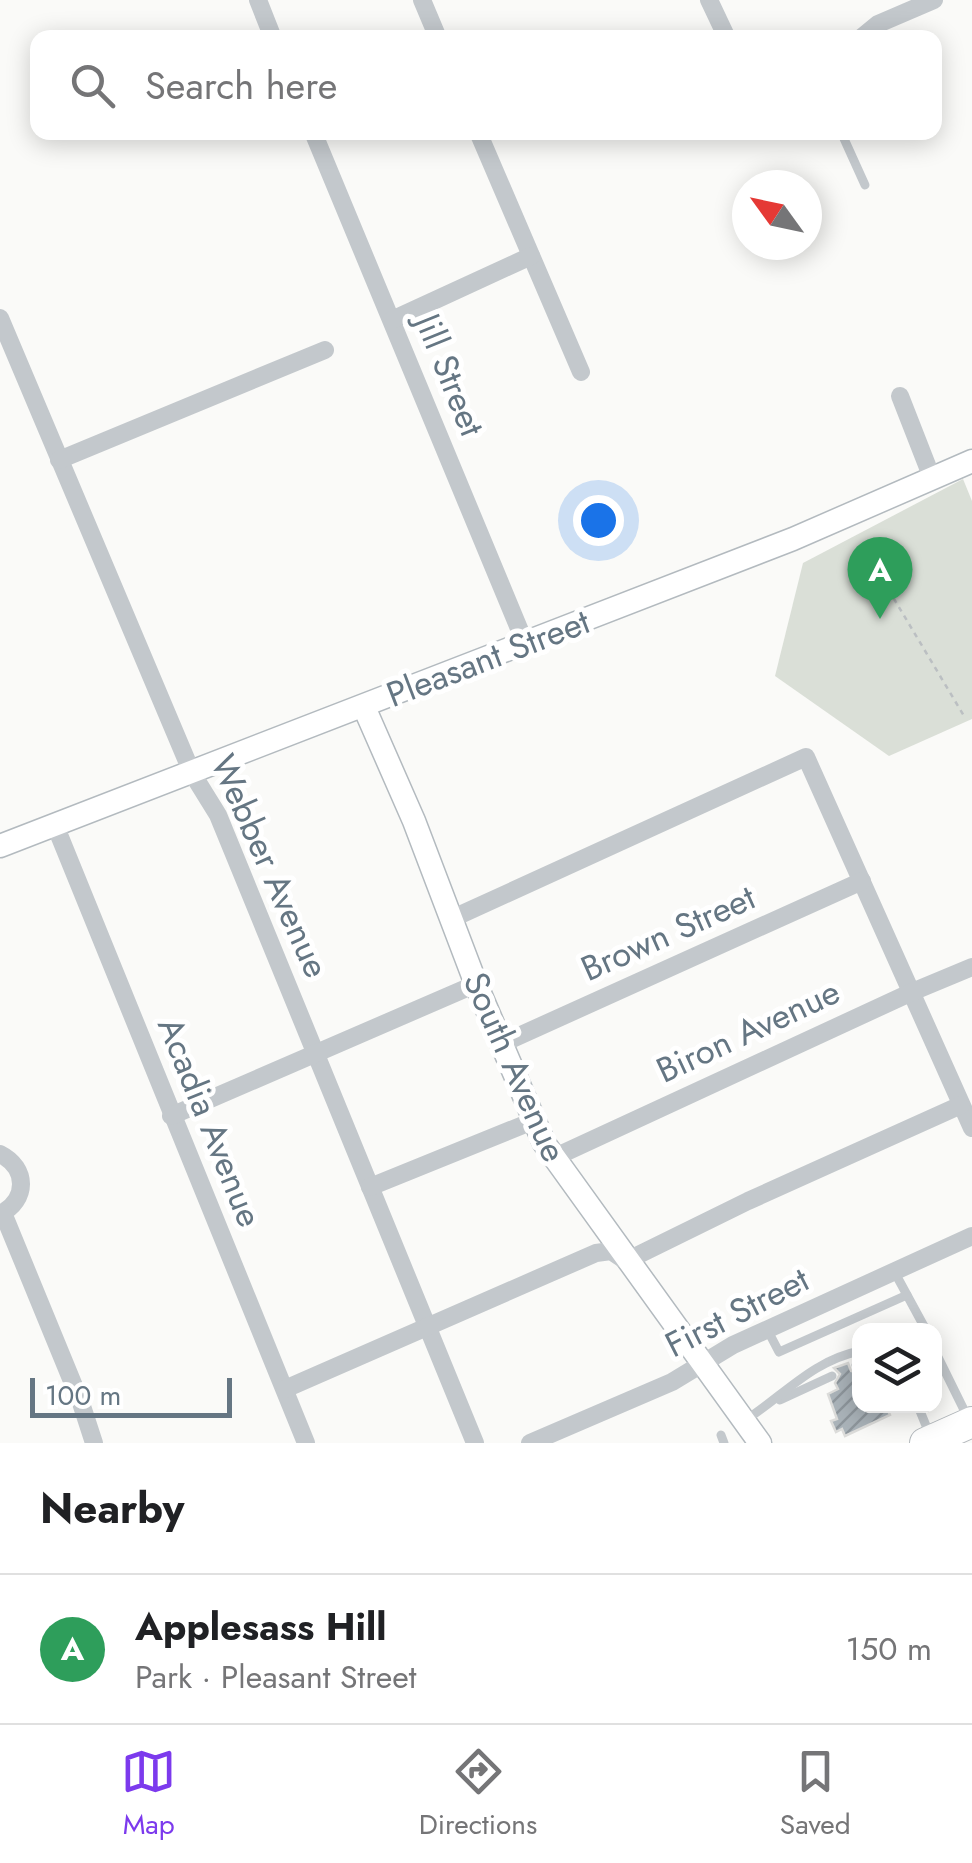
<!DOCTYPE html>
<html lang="en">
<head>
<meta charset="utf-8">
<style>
	:root { --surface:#fff; --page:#f2f2f2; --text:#202124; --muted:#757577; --line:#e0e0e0; --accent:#7c3aed }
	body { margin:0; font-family:Jost,sans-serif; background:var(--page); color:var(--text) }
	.controls { position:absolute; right:30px; bottom:30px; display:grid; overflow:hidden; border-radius:20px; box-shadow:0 5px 25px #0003 }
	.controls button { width:90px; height:90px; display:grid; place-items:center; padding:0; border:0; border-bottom:2px solid var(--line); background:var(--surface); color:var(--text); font:50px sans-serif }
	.compass { position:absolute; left:732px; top:170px; width:90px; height:90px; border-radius:50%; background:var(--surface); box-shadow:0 5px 25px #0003; rotate:303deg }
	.scale { position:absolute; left:30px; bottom:25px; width:202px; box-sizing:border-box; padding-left:10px; border:5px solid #657683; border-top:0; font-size:28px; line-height:35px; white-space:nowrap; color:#657683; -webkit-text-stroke:8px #fff; paint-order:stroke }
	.you { position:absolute; left:598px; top:520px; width:35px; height:35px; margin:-25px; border:8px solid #fff; border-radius:50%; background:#1a73e8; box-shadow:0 0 0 15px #1a73e833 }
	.badge { display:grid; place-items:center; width:65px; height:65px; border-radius:50%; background:var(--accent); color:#fff; font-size:32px; font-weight:700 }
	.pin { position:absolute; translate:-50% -82px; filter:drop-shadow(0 2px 5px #0008) }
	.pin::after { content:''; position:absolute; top:52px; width:35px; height:30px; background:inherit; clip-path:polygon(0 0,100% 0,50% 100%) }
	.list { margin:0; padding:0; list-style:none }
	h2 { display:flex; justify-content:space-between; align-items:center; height:130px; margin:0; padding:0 40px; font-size:42px }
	h2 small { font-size:32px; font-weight:400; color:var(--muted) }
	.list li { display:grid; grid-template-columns:65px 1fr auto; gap:30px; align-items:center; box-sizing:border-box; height:150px; padding:0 40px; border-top:2px solid var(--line) }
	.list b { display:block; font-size:38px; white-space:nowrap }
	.list p { margin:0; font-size:32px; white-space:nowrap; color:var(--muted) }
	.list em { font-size:32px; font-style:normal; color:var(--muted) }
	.icon { flex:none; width:55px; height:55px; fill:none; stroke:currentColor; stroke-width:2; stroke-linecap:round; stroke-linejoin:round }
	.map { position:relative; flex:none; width:972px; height:1443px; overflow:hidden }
	.search { position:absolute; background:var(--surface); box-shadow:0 5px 25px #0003; left:30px; right:30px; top:30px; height:110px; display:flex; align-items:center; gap:25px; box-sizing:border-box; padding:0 35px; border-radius:20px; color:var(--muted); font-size:38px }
	.sheet { height:280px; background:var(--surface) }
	nav { display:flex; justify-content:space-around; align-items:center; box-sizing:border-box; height:140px; border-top:2px solid var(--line); background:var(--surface); font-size:28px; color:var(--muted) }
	nav a { display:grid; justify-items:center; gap:5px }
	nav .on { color:var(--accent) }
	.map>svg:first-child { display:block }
	.green { fill:#dadfd7 }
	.building { fill:url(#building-hatch); stroke:#dcdcda; stroke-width:2.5 }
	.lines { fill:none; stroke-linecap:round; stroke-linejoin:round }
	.secondary-casing { stroke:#b3babf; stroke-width:25 }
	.highway-casing { stroke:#b4b9bd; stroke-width:32 }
	.path { stroke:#bbbfc2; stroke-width:2.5; stroke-dasharray:5 5; stroke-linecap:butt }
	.lane { stroke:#c3c8cc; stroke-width:9 }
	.street { stroke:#c3c8cc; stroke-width:18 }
	.secondary { stroke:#fff; stroke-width:22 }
	.highway { stroke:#fff; stroke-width:30 }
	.labels { text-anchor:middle; stroke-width:10; stroke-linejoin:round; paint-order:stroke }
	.street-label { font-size:35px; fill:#657683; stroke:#fff }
</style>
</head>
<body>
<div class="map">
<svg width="972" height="1443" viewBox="0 0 972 1443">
	<defs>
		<pattern id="building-hatch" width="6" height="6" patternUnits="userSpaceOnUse" patternTransform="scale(2.5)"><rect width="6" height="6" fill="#aab3b9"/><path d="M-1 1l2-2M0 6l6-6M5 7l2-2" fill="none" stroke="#8e969c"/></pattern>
	</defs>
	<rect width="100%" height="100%" fill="#fafaf8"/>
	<polygon class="green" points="963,479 972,501 972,719 889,756 775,676 803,563"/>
	<polygon class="building" points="848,1363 851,1371 860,1373 860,1406 886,1406 890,1415 845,1436 842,1429 836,1432 831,1421 837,1419 828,1394 838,1389 835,1383 840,1374 834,1368"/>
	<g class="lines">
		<g class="secondary-casing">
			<g id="secondary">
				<polyline points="364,707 414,821 476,984 544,1143 760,1443"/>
				<polyline points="0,846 793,539 972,461"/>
			</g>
		</g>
		<g class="highway-casing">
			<polyline id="highway" points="925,1443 972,1422"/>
		</g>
		<polyline class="path" points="863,547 964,716"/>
		<g class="lane">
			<polyline points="841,132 865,185"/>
			<polyline points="894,1271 926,1330"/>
			<polyline points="767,1329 779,1352 907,1295"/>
			<polyline points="934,1349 967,1416"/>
			<polyline points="856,1365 860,1364"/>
			<polyline points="780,1400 832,1376"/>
			<polyline points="918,1406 929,1433"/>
			<path d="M744,1421C782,1397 813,1360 860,1351"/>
			<polyline points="721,1435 724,1443"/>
		</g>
		<g class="street">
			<polyline points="258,0 273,38"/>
			<polyline points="422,0 438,38"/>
			<polyline points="709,0 727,38"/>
			<polyline points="861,38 878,24 934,0"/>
			<polyline points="313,132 525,643"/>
			<polyline points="478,132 581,372"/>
			<polyline points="0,318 192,773 218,815 475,1443"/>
			<polyline points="392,320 531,256"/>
			<polyline points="900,396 932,478"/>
			<polyline points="59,460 325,350"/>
			<polyline points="55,825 306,1443"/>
			<polyline points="451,919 806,757 972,1128"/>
			<polyline points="501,1044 862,881"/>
			<polyline points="171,1116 476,984"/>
			<path d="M0,1154C28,1168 28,1200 0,1214"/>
			<polyline points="553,1158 912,992 972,967"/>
			<polyline points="370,1187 533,1121"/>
			<polyline points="3,1213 81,1403 94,1443"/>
			<polyline points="285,1389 596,1253 611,1251 626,1261 748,1201 961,1105"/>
			<polyline points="530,1443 672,1382 733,1345 972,1236"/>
		</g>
		<use href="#secondary" class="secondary"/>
		<use href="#highway" class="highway"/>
	</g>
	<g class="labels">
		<g class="street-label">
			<text transform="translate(450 375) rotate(68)" y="12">Jill Street</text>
			<text transform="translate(488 658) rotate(-21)" y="12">Pleasant Street</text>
			<text transform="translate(270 866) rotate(66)" y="12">Webber Avenue</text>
			<text transform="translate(668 933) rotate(-24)" y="12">Brown Street</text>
			<text transform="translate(748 1031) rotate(-25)" y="12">Biron Avenue</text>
			<text transform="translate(515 1067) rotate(66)" y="12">South Avenue</text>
			<text transform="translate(210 1122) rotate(68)" y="12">Acadia Avenue</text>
			<text transform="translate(737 1312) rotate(-27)" y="12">First Street</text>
		</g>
	</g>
</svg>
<div class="controls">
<button><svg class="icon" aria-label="layers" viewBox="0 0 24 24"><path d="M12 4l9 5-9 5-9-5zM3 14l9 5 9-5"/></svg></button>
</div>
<svg class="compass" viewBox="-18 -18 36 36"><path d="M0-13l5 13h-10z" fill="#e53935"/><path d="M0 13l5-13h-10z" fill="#757577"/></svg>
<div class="scale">100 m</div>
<div class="you"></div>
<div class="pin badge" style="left:880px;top:619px;background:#2e9e5b">A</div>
<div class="search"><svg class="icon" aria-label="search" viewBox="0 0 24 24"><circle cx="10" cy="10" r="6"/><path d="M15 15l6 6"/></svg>Search here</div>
</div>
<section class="sheet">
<h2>Nearby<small></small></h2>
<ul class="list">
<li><span class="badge" style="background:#2e9e5b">A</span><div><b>Applesass Hill</b><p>Park · Pleasant Street</p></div><em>150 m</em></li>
</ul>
</section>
<nav>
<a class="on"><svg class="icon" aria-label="map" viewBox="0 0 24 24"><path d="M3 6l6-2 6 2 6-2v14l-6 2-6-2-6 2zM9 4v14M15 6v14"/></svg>Map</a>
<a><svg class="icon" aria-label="directions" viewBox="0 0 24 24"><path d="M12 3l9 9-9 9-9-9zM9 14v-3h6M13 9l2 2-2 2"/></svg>Directions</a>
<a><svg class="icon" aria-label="saved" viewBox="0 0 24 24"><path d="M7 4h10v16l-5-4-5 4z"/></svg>Saved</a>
</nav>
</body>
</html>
